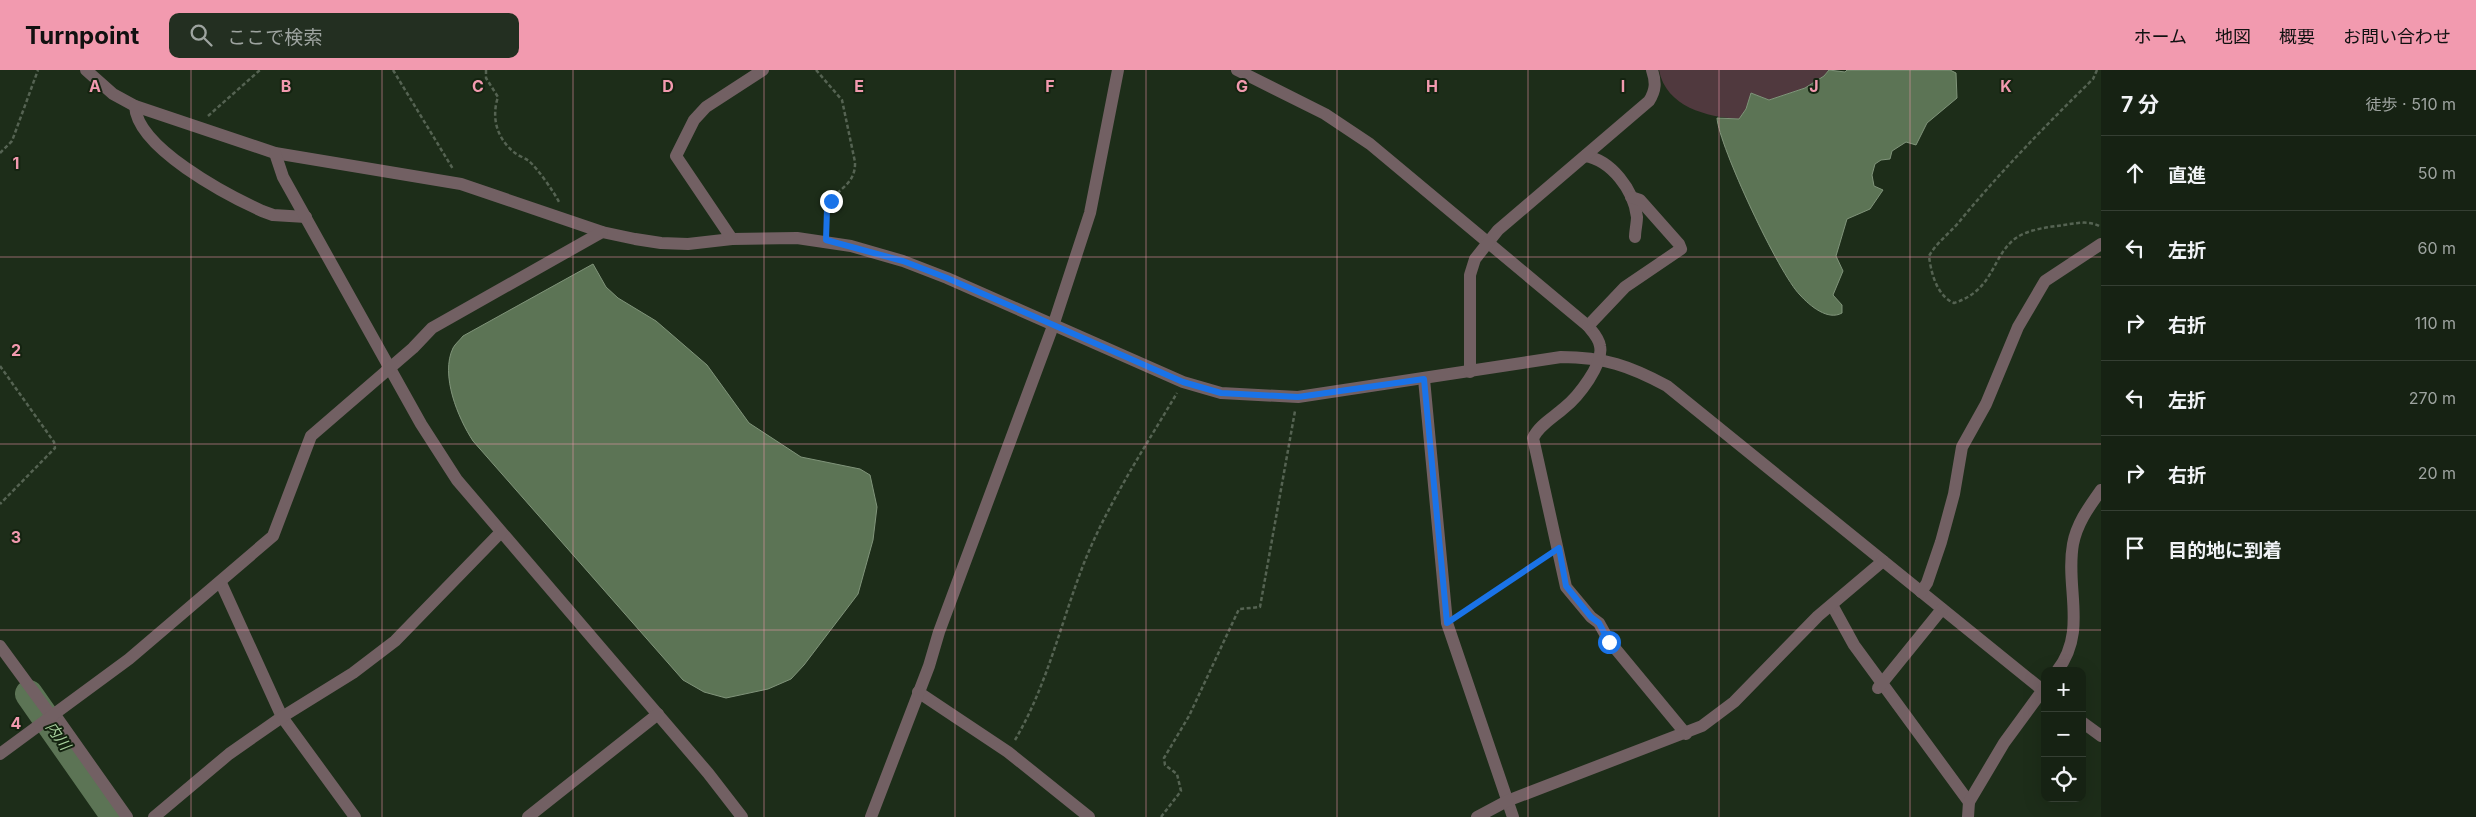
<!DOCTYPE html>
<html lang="ja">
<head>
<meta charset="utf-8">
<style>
	:root { --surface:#162213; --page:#232f21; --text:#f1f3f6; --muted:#9ea4a0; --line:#353f33; --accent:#f29aaf }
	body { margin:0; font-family:Inter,"Noto Sans JP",sans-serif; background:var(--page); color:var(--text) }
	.controls { position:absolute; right:15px; bottom:15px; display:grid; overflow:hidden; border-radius:10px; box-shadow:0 5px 20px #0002 }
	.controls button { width:45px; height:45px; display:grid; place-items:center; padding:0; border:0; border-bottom:1px solid var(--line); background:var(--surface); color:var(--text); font:25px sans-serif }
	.stop { position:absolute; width:15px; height:15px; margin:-11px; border:4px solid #1a73e8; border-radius:50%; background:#fff }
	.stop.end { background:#1a73e8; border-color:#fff; box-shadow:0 1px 5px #0008 }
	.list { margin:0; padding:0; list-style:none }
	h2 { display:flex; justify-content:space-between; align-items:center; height:65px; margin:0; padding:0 20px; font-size:21px }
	h2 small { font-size:16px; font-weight:400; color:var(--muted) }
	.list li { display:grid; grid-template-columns:32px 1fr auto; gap:15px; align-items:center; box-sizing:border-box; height:75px; padding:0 20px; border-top:1px solid var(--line) }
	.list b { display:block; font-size:19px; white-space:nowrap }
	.list em { font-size:16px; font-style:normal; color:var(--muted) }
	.icon { flex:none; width:28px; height:28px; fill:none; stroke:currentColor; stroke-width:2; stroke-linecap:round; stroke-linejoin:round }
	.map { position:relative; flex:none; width:2101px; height:747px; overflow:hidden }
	header { display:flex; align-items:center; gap:30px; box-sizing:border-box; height:70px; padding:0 25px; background:var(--accent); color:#111 }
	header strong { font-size:24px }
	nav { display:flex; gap:28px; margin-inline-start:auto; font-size:18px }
	.search { width:350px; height:45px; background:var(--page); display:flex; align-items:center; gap:12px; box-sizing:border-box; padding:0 18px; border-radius:10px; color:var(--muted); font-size:19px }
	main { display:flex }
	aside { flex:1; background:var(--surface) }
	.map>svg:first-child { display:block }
	.green { fill:#50393e }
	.water { fill:#5c7455; stroke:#80947a }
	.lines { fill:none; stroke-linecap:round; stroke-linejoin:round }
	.river { stroke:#5c7455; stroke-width:28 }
	.path { stroke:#556352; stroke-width:2.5; stroke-dasharray:4 2.5; stroke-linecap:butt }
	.minor { stroke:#726063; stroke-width:12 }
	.route { stroke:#1a73e8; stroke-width:6 }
	.grid { fill:none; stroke:#f29aaf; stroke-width:1; stroke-opacity:0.55 }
	.labels { text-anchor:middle; stroke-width:4; stroke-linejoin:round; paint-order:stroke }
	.water-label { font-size:15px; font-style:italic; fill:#a8d19d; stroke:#142310 }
	.grid-label { font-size:16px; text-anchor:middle; font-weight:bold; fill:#f29aaf; stroke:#142310; stroke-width:4; stroke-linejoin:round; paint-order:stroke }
</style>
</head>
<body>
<header>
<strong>Turnpoint</strong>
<div class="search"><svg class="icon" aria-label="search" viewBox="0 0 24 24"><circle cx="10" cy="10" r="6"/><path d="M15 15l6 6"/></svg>ここで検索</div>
<nav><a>ホーム</a><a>地図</a><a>概要</a><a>お問い合わせ</a></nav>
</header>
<main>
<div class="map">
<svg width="2101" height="747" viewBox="0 0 2101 747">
	<rect width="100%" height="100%" fill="#1d2d19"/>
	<path class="green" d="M1659,0H1829L1824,6L1805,18L1769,30L1751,23L1746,39L1739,49C1707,47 1666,37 1659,0Z"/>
	<g class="water">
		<path d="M1829,0L1845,2L1847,0H1950L1956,3L1957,28L1927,53L1916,75L1906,72L1892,81L1890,89L1881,90L1875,94L1872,105L1874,116L1883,120L1870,139L1847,149L1836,186L1843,201L1833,225L1842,235V243C1828,251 1810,236 1800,225C1779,204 1719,76 1717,48L1739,49L1746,39L1751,23L1769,30L1805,18L1824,6Z"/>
		<path d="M593,194L606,217L618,228L656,251L707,295L749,353L801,387L860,399L870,405L877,437L873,470L858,524L804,595L791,609L768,619L726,628L704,622L683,610L473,371C458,348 440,305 453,278C455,274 460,270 463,266Z"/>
	</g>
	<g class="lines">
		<polyline class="river" points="29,624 115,747"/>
		<g class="path">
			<polyline points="393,0 453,99"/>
			<path d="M486,0V8L498,27C491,48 497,69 515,83C519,86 525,88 529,91C538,99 554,122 559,132"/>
			<path d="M816,0L842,30L855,92C856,118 832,119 827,139C825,145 826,153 826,159"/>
			<path d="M2097,0L2093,9C2046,55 2001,101 1959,152C1949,164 1937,172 1929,186C1931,203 1937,226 1954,233C1995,220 1991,186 2016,168C2029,159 2049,157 2064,155C2077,153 2089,150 2101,157"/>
			<polyline points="208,46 260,0"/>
			<polyline points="0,83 12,71 38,0"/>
			<polyline points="0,296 54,372 55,378 0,434"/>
			<polyline points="1461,544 1545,487"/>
			<path d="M1015,670C1047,616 1061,552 1084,493C1107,435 1145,377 1177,323"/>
			<polyline points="1161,747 1181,721 1177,704 1165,695 1164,688 1189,646 1239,539 1260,537 1295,341"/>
		</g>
		<g class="minor">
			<path d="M86,0L113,24L135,36L275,83L461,114L602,162L635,169L661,173L688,174L732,169L797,168L851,176L903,191L947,208L1183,312L1221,323L1298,327L1561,287C1604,287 1630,296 1667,316L2045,622"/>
			<path d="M1237,0L1325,44L1370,74L1588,256C1592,261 1599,268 1600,276C1604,294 1578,327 1564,338C1554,347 1539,355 1533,368L1566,517L1591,547L1599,553L1609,571L1686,664"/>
			<path d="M135,36C137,78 227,125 262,141L273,145L306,147"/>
			<polyline points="275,83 283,107 421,354 457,410 708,703 742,747"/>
			<path d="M1585,86C1611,90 1634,120 1637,147C1637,153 1635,161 1635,167"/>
			<polyline points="732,169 676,86 694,50 706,37 763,0"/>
			<polyline points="1588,256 1625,217 1681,179 1679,174 1640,130 1631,127"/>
			<path d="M1470,302V205L1475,189L1498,160L1649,31C1656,20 1656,12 1652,0"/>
			<polyline points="1424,309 1447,553 1513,747"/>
			<polyline points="221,513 282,647 355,747"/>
			<polyline points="1921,522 1927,513 1941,472 1954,424 1962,377 1986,334 2018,257 2045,211 2101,174"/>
			<polyline points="1832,535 1854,575 1969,732"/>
			<polyline points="0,576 52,647"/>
			<path d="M2057,601C2088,561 2065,518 2073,474C2077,453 2089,437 2101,420"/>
			<polyline points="1878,618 1942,539"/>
			<polyline points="918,622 1008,682 1089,747"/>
			<polyline points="55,645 127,747"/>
			<polyline points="2082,652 2101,666"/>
			<polyline points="0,684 129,589 273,466 311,366 413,278 432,258 602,162"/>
			<polyline points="154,747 229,684 282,647 353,603 395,571 501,462"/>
			<polyline points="528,747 658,644"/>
			<polyline points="871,747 929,596 939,562 1053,256 1090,143 1118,0"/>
			<polyline points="1477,747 1507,731 1702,656 1734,632 1818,546 1883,491"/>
			<polyline points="1968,747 1969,732 2004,673 2045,617"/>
		</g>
	</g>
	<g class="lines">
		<polyline class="route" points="831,131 827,139 826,170 903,191 947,208 1183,312 1221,323 1298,327 1424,309 1447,553 1559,478 1566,516 1591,547 1599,553 1609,572"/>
	</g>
	<path class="grid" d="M191,0V747M382,0V747M573,0V747M764,0V747M955,0V747M1146,0V747M1337,0V747M1528,0V747M1719,0V747M1910,0V747M0,187H2101M0,374H2101M0,560H2101"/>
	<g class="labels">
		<g class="water-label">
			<text transform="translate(58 666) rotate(55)" y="5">内川</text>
		</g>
	</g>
	<g class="grid-label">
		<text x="95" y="22">A</text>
		<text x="286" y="22">B</text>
		<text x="478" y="22">C</text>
		<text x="668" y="22">D</text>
		<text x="859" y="22">E</text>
		<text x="1050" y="22">F</text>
		<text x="1242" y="22">G</text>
		<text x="1432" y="22">H</text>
		<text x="1623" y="22">I</text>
		<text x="1814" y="22">J</text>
		<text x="2006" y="22">K</text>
		<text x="16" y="99">1</text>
		<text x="16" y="286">2</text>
		<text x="16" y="473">3</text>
		<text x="16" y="659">4</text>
	</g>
</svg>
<div class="controls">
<button>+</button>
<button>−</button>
<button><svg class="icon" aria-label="locate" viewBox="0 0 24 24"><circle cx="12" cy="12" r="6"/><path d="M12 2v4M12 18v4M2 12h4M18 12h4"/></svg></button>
</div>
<div class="stop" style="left:1609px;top:572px"></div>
<div class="stop end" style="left:831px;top:131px"></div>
</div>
<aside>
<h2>7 分<small>徒歩 · 510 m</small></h2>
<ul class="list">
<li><svg class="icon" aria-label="ahead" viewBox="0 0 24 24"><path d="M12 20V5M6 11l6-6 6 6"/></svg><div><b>直進</b></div><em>50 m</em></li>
<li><svg class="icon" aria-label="left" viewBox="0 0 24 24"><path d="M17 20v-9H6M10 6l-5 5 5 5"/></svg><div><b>左折</b></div><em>60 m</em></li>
<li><svg class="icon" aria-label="right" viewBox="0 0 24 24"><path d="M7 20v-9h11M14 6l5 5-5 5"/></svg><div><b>右折</b></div><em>110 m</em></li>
<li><svg class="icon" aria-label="left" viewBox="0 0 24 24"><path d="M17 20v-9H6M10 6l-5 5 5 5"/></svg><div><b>左折</b></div><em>270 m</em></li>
<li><svg class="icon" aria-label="right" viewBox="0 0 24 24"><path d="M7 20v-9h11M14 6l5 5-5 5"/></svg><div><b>右折</b></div><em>20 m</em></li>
<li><svg class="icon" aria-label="arrive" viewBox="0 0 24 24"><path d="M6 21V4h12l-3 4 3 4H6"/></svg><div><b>目的地に到着</b></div></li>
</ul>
</aside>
</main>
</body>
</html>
